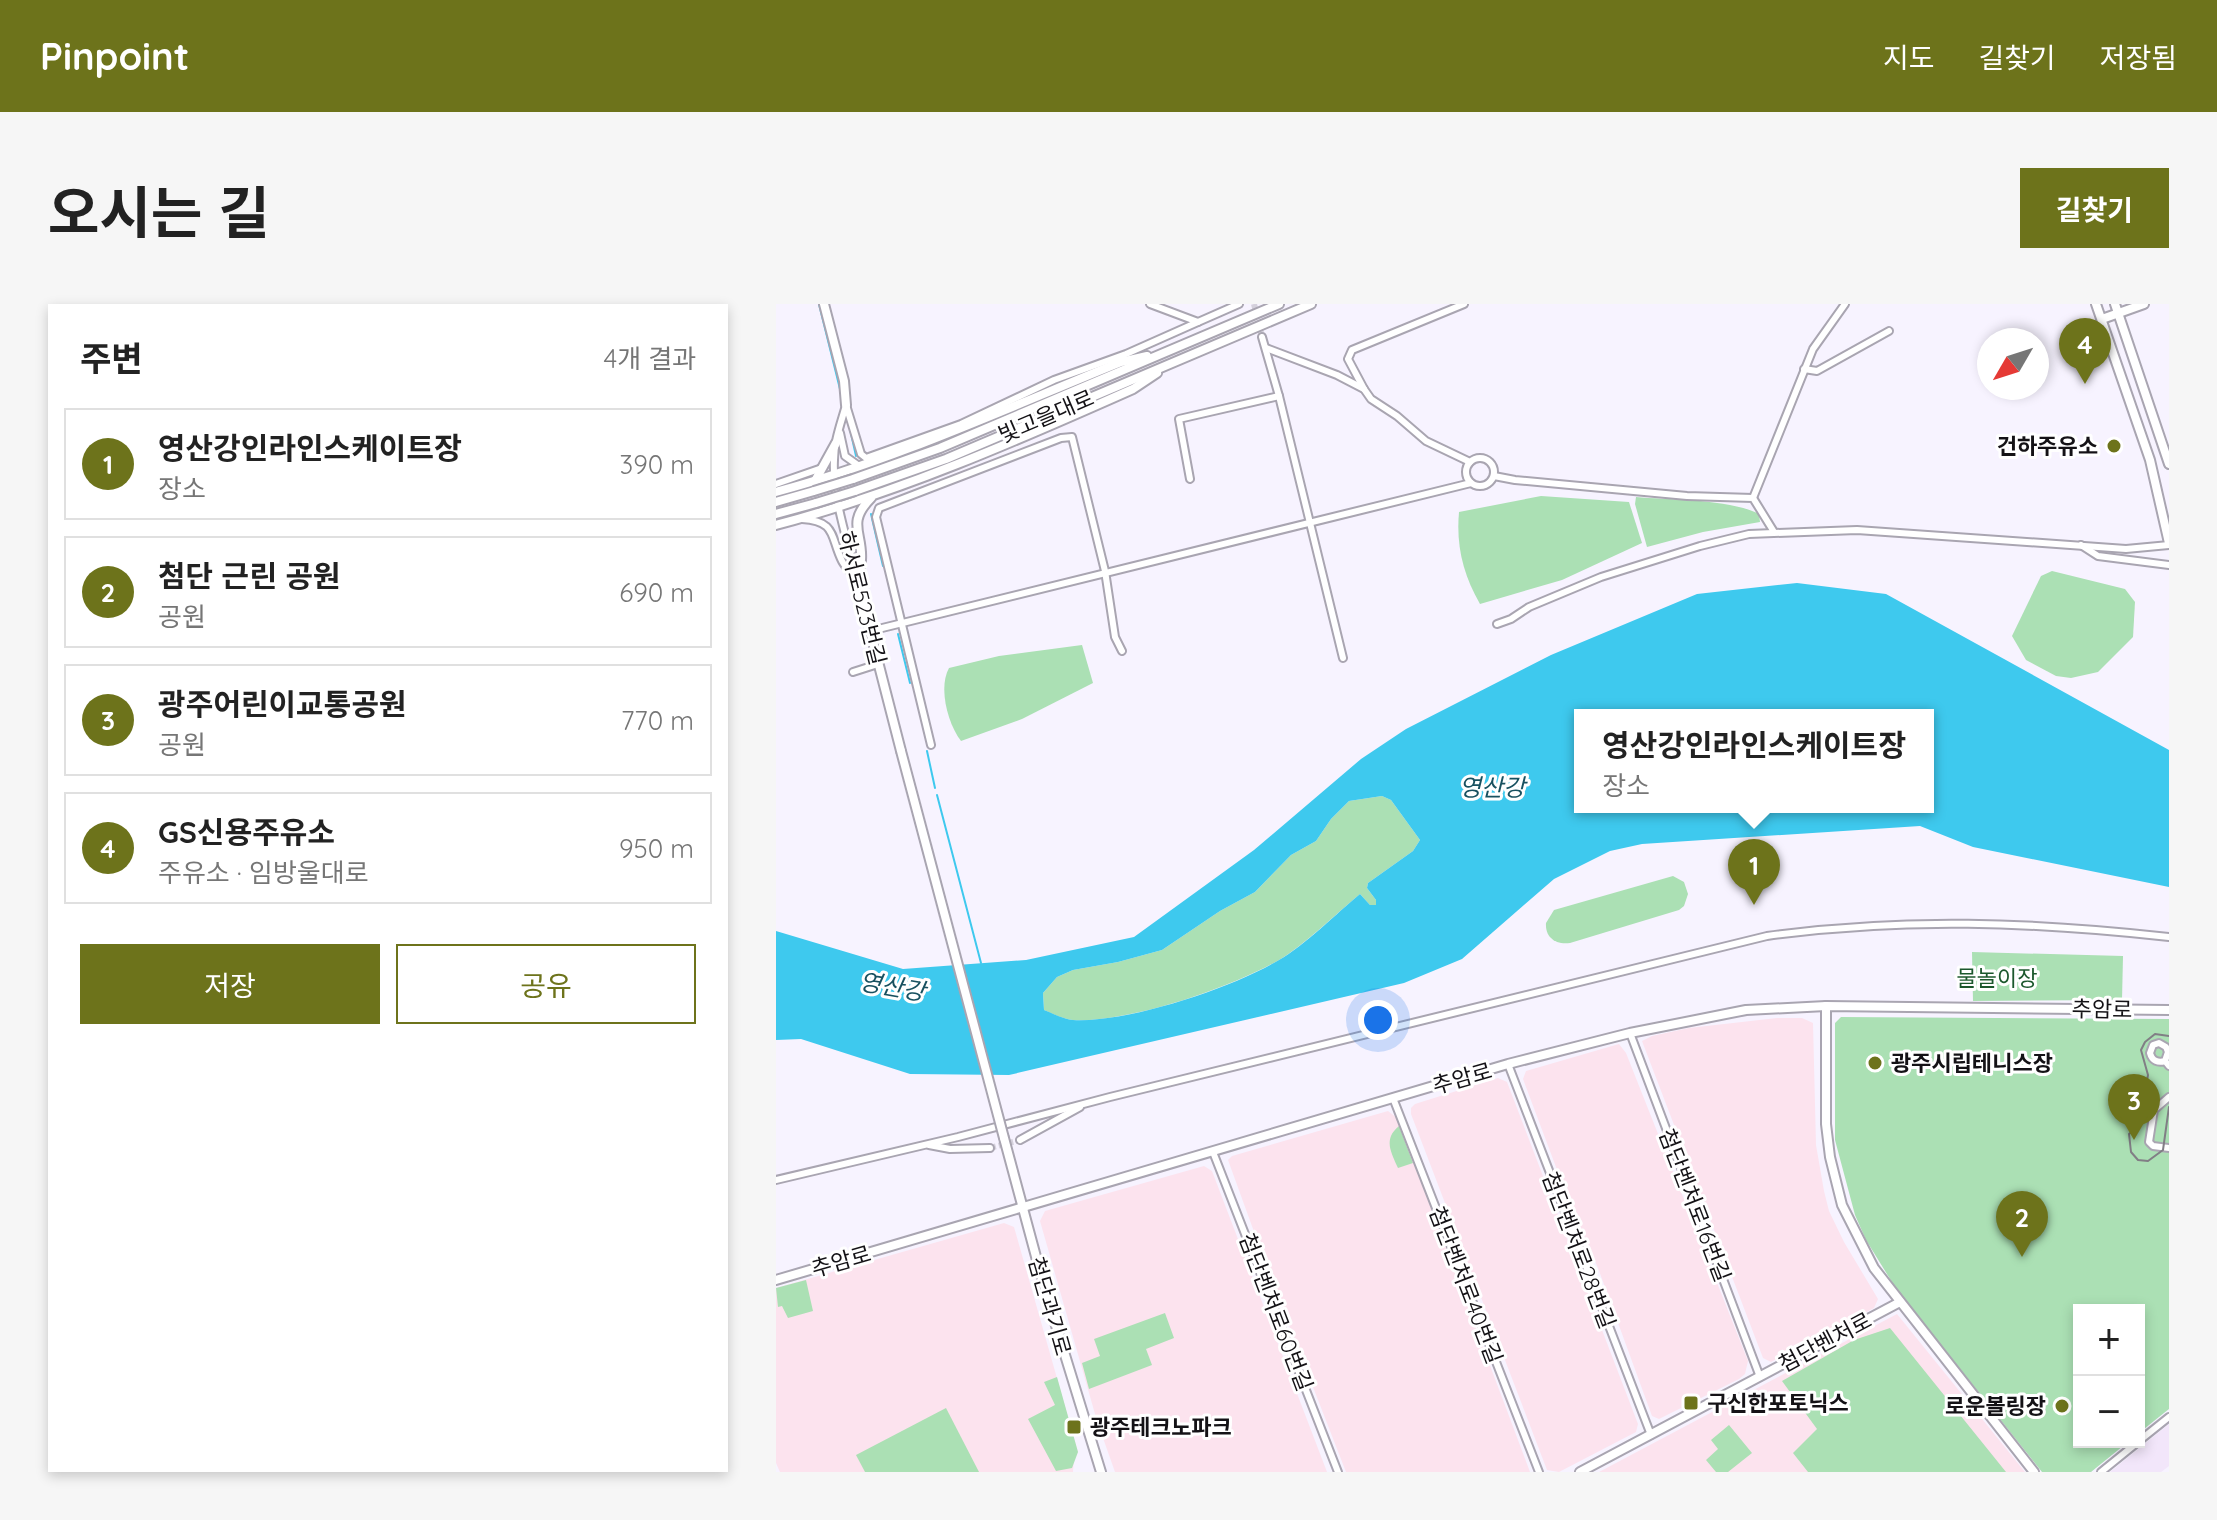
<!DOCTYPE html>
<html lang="ko">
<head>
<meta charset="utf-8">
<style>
	:root { --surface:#fff; --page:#f6f6f6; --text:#222; --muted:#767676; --line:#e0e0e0; --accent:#6d731b }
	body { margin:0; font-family:Quicksand,"Noto Sans KR",sans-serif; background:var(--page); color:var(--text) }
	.controls { position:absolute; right:24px; bottom:24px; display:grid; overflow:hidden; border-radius:0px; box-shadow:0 4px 12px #0003 }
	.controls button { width:72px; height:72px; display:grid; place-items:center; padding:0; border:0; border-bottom:2px solid var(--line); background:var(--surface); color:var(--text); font:40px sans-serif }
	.compass { position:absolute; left:1201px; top:24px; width:72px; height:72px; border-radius:50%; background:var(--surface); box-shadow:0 4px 12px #0003; rotate:231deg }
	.you { position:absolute; left:602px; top:716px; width:28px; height:28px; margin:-20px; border:6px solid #fff; border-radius:50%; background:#1a73e8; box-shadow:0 0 0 12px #1a73e833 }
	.badge { display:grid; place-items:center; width:52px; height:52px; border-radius:50%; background:var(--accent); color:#fff; font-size:26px; font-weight:700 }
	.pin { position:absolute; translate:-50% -66px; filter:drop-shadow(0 2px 4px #0008) }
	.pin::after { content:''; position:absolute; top:42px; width:28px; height:24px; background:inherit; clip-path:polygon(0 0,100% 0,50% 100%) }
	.popup { position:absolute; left:798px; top:405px; width:360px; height:104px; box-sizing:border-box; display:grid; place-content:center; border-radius:0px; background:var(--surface); filter:drop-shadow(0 2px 6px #0005); font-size:26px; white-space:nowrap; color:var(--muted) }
	.popup b { font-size:30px; color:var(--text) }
	.popup::after { content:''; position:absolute; left:50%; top:100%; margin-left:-16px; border:16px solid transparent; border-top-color:var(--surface) }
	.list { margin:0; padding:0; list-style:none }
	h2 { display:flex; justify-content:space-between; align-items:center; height:104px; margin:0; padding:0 32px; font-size:34px }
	h2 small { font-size:26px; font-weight:400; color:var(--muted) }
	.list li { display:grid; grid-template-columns:52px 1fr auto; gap:24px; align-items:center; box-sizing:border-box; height:112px; margin:0 16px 16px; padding:0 16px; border:2px solid var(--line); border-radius:0px }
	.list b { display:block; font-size:30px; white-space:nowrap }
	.list p { margin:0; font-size:26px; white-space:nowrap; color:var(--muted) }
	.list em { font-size:26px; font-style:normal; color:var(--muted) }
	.actions { display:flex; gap:16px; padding:24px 32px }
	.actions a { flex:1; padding:18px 0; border:2px solid var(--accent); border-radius:0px; text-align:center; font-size:28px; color:var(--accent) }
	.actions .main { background:var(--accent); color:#fff }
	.map { position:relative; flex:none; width:1393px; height:1168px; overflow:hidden; border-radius:0px }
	header { display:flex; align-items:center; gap:48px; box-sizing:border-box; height:112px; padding:0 40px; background:var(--accent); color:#fff }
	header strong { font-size:38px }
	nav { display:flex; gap:44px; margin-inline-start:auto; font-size:28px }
	.intro { display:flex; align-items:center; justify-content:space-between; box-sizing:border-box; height:192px; padding:0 48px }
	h1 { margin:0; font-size:56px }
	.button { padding:20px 36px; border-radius:0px; background:var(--accent); color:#fff; font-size:28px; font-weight:700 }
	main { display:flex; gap:48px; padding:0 48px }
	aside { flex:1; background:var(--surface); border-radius:0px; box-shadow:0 4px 12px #0003 }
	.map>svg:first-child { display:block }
	.commercial { fill:#f2e6fa }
	.industrial { fill:#fce3ee }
	.green { fill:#abe0b4 }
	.water { fill:#3ec9ee; fill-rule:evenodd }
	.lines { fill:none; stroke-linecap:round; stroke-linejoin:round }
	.stream { stroke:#3ec9ee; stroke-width:2 }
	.street-tunnel { stroke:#d5d1dc; stroke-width:6; stroke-dasharray:6 3; stroke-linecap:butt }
	.street-casing { stroke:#a9a5b1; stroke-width:10 }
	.secondary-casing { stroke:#a9a5b1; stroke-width:12 }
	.street { stroke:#fff; stroke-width:6 }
	.secondary { stroke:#fff; stroke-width:8 }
	.rail { stroke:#817e85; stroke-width:2 }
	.secondary-bridge-casing { stroke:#a9a5b1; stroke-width:12; stroke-linecap:butt }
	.secondary-bridge { stroke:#fff; stroke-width:8 }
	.poi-dot { fill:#6d731b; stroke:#fff; stroke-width:3 }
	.labels { text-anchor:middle; stroke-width:6; stroke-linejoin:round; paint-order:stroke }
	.street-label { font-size:22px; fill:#141216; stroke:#fff }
	.poi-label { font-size:22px; font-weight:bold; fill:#141216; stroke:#fff; text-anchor:start }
	.park-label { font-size:22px; fill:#1c582d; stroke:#fff }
	.water-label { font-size:24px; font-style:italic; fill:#185160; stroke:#fff }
</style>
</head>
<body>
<header>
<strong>Pinpoint</strong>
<nav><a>지도</a><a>길찾기</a><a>저장됨</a></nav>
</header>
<div class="intro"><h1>오시는 길</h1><a class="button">길찾기</a></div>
<main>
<aside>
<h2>주변<small>4개 결과</small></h2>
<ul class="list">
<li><span class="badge">1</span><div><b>영산강인라인스케이트장</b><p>장소</p></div><em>390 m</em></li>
<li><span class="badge">2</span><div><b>첨단 근린 공원</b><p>공원</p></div><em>690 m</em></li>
<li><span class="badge">3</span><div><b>광주어린이교통공원</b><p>공원</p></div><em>770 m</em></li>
<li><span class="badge">4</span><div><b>GS신용주유소</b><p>주유소 · 임방울대로</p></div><em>950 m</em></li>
</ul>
<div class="actions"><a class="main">저장</a><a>공유</a></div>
</aside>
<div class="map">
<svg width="1393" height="1168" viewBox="0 0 1393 1168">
	<rect width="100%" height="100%" fill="#f7f3ff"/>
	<polygon class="commercial" points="1393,1120 1393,1162 1385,1168 1334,1168"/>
	<g class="industrial">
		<polygon points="1001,714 1026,714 1037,719 1040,841 1048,887 1053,907 1068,938 1102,995 1098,1004 995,1058 987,1054 866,737 876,732 913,724"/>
		<polygon points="843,740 850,749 972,1057 969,1070 963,1075 883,1115 876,1112 822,964 786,879 747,775 750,767"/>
		<polygon points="722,774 731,778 862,1120 860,1128 783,1168 771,1166 635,810 635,804 639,800"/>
		<polygon points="612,807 621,814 754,1168 570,1168 497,980 452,856 456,852"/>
		<polygon points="428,862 436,867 551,1168 339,1168 321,1117 264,917 269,907"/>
		<polygon points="228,919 238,923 302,1148 298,1152 297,1168 4,1168 0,1159 0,984"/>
		<polygon points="1121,1010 1249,1168 823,1168"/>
	</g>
	<g class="green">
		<path d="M765,192L853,198L866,239L786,276L704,300C687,270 680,242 683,208Z"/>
		<path d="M860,193C893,196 954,195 983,210L984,218L927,228L871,243L859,200Z"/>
		<polygon points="1276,267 1349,285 1359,298 1357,333 1322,368 1295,374 1280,372 1250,356 1236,332 1265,272"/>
		<path d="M306,341L317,379L246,415L185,437C172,420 162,384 173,364L223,352Z"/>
		<path d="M606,492L615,496L644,536L637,547L592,579L591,584L600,596V601H594L584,590C561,609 527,642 503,656C454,684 353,719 297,716C287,715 277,710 268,706L267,689L281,673L297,666L342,658L386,646L444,607L479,588L515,551L540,537L555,515L573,497Z"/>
		<path d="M897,572L908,578L912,590L908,602L903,606L794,639C779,641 769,633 770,619L778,606Z"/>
		<polygon points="1196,648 1347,652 1346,696 1197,697"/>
		<polygon points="1065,713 1393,715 1393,1105 1363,1129 1363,1006 1303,1006 1303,1138 1352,1138 1315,1168 1266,1168 1119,983 1090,936 1079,911 1059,836 1059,719"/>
		<path d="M623,822L637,859L622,864C615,848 607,835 623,822Z"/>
		<polygon points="30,976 37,1007 12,1014 6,1002 2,1003 0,984"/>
		<polygon points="389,1009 398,1034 370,1045 376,1061 313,1085 306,1059 324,1052 318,1035"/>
		<polygon points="1114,1024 1230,1168 1032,1168 1017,1149 1041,1125 1006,1077 1078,1036"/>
		<polygon points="281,1073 302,1148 296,1164 280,1167 252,1115 279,1101 268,1078"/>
		<polygon points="170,1104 203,1168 89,1168 80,1151"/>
		<polygon points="953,1121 976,1149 952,1168 940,1168 930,1156 942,1145 935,1136"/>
	</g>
	<path class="water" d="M1021,279L1110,290L1393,446V583L1197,543L1144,522L866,540L834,547L778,575L686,655L628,679L233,771L134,770L25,735L0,736V627L127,665L250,656L358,633L478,546L585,455L630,425L775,351L921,290ZM804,411H1152V503H804ZM606,492L615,496L644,536L637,547L592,579L591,584L600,596V601H594L584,590C561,609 528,642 503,656C456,684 352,719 297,716C287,715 278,710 268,706L267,689L281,673L297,666L342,658L386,646L444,607L479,588L515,551L540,537L555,515L573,497Z"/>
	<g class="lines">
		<g class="stream">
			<polyline points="43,0 64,85"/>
			<polyline points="74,125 80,152"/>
			<polyline points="95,210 107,262"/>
			<polyline points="122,330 134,379"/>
			<polyline points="151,447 159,484"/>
			<polyline points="161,491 205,659"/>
		</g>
		<g class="street-tunnel">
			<polyline points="478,0 486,33"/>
			<polyline points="214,844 244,836"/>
		</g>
		<g class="street-casing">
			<g id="street">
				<polyline points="374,0 422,18 463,0"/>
				<polyline points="486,33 503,92"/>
				<polyline points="490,44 561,71 588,85 595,95 621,112 650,137 694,158"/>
				<polyline points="1028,65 1041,67 1113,27"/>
				<polyline points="588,85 572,55 576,46 688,0"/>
				<polyline points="70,101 85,150 90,154 185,120 278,76 350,50 422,18"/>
				<path d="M70,101C65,119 58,137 58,156C56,194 72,236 80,273"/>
				<polyline points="64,129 69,152 83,162"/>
				<circle cx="704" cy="168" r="14"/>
				<polyline points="718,172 739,176 911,192 977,194 998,228"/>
				<polyline points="414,175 403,115 503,92 567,354"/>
				<polyline points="0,180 46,164"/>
				<polyline points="977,194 1037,45 1069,0"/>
				<path d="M26,215C61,217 54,233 66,257C69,263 75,268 78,273"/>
				<polyline points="1305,241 1322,252 1393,261"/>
				<polyline points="721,320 735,315 753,303 825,273 924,242 973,230 1081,226 1350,245 1393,241"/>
				<polyline points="94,327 695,179"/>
				<polyline points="77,368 102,360"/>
				<polyline points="155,441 100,213 103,204 285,134 296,133 329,267 339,333 346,347"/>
				<polyline points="854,729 984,1073"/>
				<path d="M1389,757L1392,748L1390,743L1383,739L1377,741L1374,749C1376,757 1382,759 1389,757L1393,762"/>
				<polyline points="732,760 875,1131"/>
				<polyline points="1393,793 1378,806 1373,838 1377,842 1393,844"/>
				<polyline points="617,794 763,1168"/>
				<polyline points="244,836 304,803"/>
				<polyline points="153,841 174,845 214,844"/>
				<polyline points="437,848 562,1168"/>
				<path d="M0,876L182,833L334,793L991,632C1128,613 1256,618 1393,633"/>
				<polyline points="1363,1137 1393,1113"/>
				<polyline points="1325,1168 1362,1138"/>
			</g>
		</g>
		<g class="secondary-casing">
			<g id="secondary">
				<polyline points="48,0 68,77 70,101"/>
				<polyline points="1320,0 1374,156 1393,239"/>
				<polyline points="1339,0 1393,160"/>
				<polyline points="1326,15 1368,0"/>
				<polyline points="77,175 164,144 503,0"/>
				<polyline points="39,177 60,139"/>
				<polyline points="79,187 170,155 535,0"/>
				<path d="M0,188C119,156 231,104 345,58L371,52"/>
				<path d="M95,194C70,219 87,229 85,256C85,262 82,269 81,276L125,447"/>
				<polyline points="0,198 38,187"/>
				<polyline points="0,210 40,199"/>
				<path d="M0,221C124,188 240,137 357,85L381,69"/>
				<polyline points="1050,702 1050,820 1054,853 1066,901 1098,964 1258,1168"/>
				<polyline points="228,834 269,986 325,1168"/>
				<polyline points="0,976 732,760 854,729 970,706 1050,702 1393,706"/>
				<polyline points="804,1168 1124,998"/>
			</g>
		</g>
		<use href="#street" class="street"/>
		<use href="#secondary" class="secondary"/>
		<polyline class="rail" points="1393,732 1379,730 1369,738 1365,746 1372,771 1362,823 1353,830 1355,848 1362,856 1372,857 1387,846 1393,803"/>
		<g class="secondary-bridge-casing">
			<g id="secondary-bridge">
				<polyline points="38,187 77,175"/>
				<polyline points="40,199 79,187"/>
				<polyline points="125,447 228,834"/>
			</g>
		</g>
		<use href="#secondary-bridge" class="secondary-bridge"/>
	</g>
	<g class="poi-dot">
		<circle cx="1338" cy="142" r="8"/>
		<circle cx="1099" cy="759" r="8"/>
		<rect x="907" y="1091" width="16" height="16" rx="4"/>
		<circle cx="1286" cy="1102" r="8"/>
		<rect x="290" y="1115" width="16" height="16" rx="4"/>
	</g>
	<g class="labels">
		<g class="street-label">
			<text transform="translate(270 112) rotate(-23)" y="8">빛고을대로</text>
			<text transform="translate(86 294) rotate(76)" y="8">하서로523번길</text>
			<text transform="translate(1326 705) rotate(1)" y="8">추암로</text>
			<text transform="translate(686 774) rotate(-16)" y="8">추암로</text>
			<text transform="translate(919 901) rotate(69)" y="8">첨단벤처로16번길</text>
			<text transform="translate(803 946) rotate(69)" y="8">첨단벤처로28번길</text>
			<text transform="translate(65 957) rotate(-16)" y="8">추암로</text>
			<text transform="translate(690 981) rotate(69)" y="8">첨단벤처로40번길</text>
			<text transform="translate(274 1002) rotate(74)" y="8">첨단과기로</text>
			<text transform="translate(500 1008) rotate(69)" y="8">첨단벤처로60번길</text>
			<text transform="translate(1049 1038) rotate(-28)" y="8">첨단벤처로</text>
		</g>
		<g class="poi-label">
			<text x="1322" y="150" text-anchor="end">건하주유소</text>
			<text x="1115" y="767">광주시립테니스장</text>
			<text x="931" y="1107">구신한포토닉스</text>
			<text x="1270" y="1110" text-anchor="end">로운볼링장</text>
			<text x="314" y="1131">광주테크노파크</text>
		</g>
		<g class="park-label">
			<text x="1221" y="682">물놀이장</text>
		</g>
		<g class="water-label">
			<text x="716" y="492">영산강</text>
			<text transform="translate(116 683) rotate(10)" y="8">영산강</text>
		</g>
	</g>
</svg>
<div class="controls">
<button>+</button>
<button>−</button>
</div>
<svg class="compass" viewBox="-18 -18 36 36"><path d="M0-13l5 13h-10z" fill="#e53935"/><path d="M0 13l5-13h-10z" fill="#767676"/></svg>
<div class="you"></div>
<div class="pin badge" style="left:978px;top:601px">1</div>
<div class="popup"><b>영산강인라인스케이트장</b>장소</div>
<div class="pin badge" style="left:1246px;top:953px">2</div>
<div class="pin badge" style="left:1358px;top:836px">3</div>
<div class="pin badge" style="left:1309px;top:80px">4</div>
</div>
</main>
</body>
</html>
